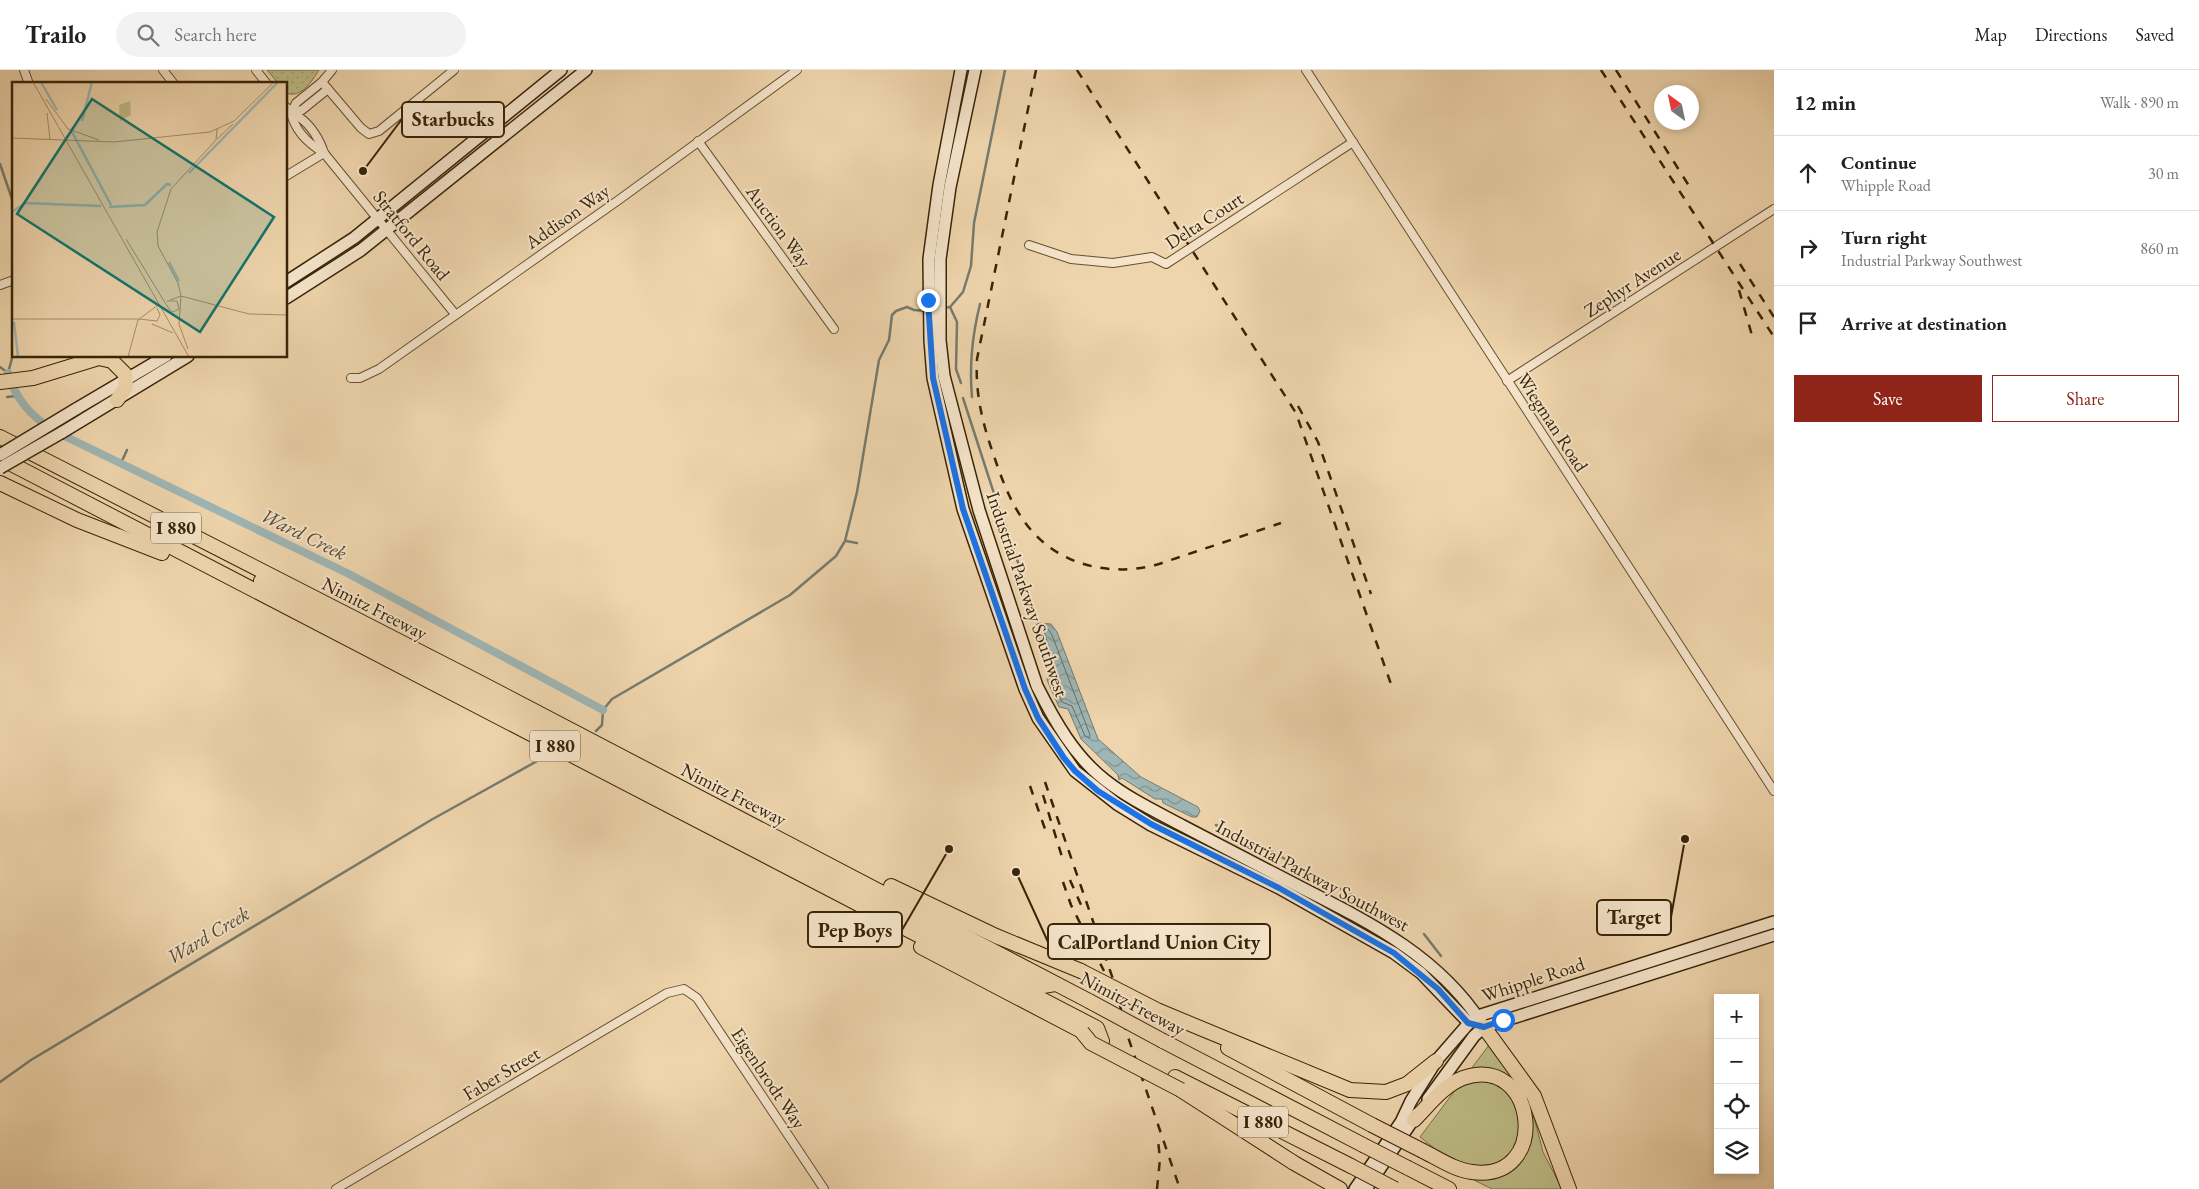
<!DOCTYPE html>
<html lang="en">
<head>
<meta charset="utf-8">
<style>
	:root { --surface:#fff; --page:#f2f2f2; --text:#222; --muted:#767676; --line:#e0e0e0; --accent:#8f2418 }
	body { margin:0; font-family:"EB Garamond",serif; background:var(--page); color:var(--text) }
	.controls { position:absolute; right:15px; bottom:15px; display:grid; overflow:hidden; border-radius:0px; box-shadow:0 2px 8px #0003 }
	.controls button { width:45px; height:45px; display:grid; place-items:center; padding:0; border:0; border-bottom:1px solid var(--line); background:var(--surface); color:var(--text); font:25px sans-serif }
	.compass { position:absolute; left:1654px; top:15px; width:45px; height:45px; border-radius:50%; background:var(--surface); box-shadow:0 2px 8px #0003; rotate:327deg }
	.stop { position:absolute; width:15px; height:15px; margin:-11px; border:4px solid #1a73e8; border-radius:50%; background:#fff }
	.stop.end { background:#1a73e8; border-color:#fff; box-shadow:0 1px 5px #0008 }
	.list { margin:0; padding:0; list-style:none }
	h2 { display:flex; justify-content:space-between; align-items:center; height:65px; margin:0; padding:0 20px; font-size:21px }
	h2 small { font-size:16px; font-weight:400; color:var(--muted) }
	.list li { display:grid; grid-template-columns:32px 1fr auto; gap:15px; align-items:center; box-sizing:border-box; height:75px; padding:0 20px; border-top:1px solid var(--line) }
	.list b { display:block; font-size:19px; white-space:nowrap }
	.list p { margin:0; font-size:16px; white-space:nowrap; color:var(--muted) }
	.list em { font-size:16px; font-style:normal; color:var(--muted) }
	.actions { display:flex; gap:10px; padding:15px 20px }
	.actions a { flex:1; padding:11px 0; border:1px solid var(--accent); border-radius:0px; text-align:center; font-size:18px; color:var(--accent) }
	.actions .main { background:var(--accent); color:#fff }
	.icon { flex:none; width:28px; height:28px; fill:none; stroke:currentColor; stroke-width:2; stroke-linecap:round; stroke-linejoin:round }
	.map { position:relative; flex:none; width:1774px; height:1119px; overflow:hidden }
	header { display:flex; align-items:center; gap:30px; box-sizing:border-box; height:70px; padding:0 25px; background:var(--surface); border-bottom:1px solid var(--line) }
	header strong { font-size:24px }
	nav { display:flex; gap:28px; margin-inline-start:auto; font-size:18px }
	.search { width:350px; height:45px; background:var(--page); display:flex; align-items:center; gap:12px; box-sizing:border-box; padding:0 18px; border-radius:28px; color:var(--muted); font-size:19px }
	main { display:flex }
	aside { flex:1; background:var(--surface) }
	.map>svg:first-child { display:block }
	.green { fill:#bebc86; stroke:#7b7047 }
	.park { fill:url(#park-dots); stroke:#7b7047 }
	.water { fill:url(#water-waves); stroke:#757c70 }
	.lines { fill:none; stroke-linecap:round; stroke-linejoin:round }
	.shore { stroke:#6b6d5e; stroke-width:1 }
	.stream { stroke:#757c70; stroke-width:2.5 }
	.canal { stroke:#9eb6b5; stroke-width:8 }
	.street-casing { stroke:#665031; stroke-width:10 }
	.secondary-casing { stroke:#382408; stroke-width:14 }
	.highway-casing { stroke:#382408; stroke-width:16 }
	.street { stroke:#f5e4ca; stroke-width:8 }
	.secondary { stroke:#f5e4ca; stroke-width:11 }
	.highway { stroke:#efd5ad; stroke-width:14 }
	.rail { stroke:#382408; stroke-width:2.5; stroke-dasharray:9 9; stroke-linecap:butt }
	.secondary-bridge-casing { stroke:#382408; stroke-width:14; stroke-linecap:butt }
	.highway-bridge-casing { stroke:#382408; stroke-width:16; stroke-linecap:butt }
	.secondary-bridge { stroke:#f5e4ca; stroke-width:11 }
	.highway-bridge { stroke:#efd5ad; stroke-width:14 }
	.route { stroke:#1a73e8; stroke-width:6 }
	.labels { text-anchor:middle; stroke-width:4; stroke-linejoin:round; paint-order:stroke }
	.shield { fill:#f5e4ca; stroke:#715e42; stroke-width:1 }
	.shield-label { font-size:18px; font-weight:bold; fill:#382408 }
	.street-label { font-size:19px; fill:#382408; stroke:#f5e4ca }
	.water-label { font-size:20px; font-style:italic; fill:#524833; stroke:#f5e4ca }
	.inset-river { fill:none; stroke:#9eb6b5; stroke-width:2.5 }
	.inset-road { fill:none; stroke:#a68e6b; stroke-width:1 }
	.view { fill:#0f766e; fill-opacity:0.15; stroke:#0f766e; stroke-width:2.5 }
	.inset-edge { fill:none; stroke:#382408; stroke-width:2.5 }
	.leader { fill:none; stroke:#382408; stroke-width:2 }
	.callout-dot { fill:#382408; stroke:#f5e4ca; stroke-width:2 }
	.callout { fill:#f5e4ca; stroke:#382408; stroke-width:2 }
	.callout-label { font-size:20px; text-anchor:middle; font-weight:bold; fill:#382408 }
</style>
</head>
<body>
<header>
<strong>Trailo</strong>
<div class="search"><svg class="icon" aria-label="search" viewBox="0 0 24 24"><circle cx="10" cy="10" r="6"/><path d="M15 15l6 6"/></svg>Search here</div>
<nav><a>Map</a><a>Directions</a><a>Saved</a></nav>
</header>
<main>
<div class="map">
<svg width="1774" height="1119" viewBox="0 0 1774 1119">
	<defs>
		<pattern id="park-dots" width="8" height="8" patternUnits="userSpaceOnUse" patternTransform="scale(1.25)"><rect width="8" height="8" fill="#bebc86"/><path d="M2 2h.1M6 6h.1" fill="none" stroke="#a4a172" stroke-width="1.8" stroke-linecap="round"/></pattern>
		<pattern id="water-waves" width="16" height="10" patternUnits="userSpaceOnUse" patternTransform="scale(1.25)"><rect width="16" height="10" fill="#9eb6b5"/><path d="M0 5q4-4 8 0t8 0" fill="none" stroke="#829491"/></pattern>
	</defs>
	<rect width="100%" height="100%" fill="#efd5ad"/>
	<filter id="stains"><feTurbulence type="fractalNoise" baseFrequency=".004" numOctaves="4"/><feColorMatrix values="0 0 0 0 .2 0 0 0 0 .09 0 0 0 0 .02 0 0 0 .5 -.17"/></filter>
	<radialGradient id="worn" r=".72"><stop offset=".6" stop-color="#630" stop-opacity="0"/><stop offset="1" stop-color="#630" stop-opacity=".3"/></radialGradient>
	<polygon class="green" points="1489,975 1529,1028 1543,1082 1562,1119 1492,1119 1474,1110 1420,1067"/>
	<path class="park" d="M267,0H319C312,11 301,29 286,23V14H279Z"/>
	<polygon class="water" points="1038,553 1051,554 1057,562 1098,669 1141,707 1198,737 1200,741 1197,747 1192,747 1163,733 1162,729 1155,729 1122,708 1119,710 1118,705 1081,669 1068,639 1059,637 1047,610 1049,600 1036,555"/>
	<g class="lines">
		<polygon class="shore" points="1044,559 1048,559 1052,565 1090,665 1089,668 1085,666 1072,636 1062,632 1052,610 1054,599"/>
		<g class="stream">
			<polyline points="0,94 14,135"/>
			<polyline points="950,237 957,252 956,299 961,313"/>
			<polyline points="944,238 950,237 963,222 971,196 974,153 1005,0"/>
			<polyline points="0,297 8,303 14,281"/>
			<polyline points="7,327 16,326"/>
			<path d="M972,327C969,294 972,266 980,234"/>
			<polyline points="963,328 1000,442"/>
			<polyline points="121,393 127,380"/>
			<polyline points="1004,451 1028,522"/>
			<polyline points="846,471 857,473"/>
			<polyline points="596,661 602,655 603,640 612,629 790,525 836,486 845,471 857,422 879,290 889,270 892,245 896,241 907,237 914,240 927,241"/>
			<polyline points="1216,755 1272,782 1406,854"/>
			<polyline points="1424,864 1441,886"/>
			<polyline points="0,1012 31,990 431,750 539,690"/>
		</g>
		<path class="canal" d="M8,303C16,330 31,346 54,361L349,504L603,640"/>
		<g class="street-casing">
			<g id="street">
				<polyline points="24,0 29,14"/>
				<polyline points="163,0 174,14"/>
				<polyline points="256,0 267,14"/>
				<polyline points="1306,0 1774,721"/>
				<polyline points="322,12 361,58 369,64 379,61 454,0"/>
				<path d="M286,37C290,42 294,43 299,47C311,55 320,70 324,83L455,244"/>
				<polyline points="290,43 302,40 328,19"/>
				<polyline points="291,43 296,33 322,12 332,0"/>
				<path d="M291,43C295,61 309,74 324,83"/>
				<polyline points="698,71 834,259"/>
				<polyline points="286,106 324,83"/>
				<polyline points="1029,175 1071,189 1113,193 1152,187 1166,194 1353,72"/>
				<polyline points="0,215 14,210"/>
				<polyline points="351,308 360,308 379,299 620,129 797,0"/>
				<polyline points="1507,311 1774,139"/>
				<polyline points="336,1119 667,923 684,919 697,928 824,1119"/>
			</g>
		</g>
		<g class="secondary-casing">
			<g id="secondary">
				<polyline points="961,0 939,115 929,189 930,270 933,308 963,439 1025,619 1038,648 1075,701 1117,734 1151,755 1279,818 1394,883 1421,903 1469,953"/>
				<path d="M975,0L950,117L940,189V270L944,306L979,440L1037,616C1054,650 1074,686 1105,710C1129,729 1157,742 1183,756C1224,777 1264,798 1304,819C1373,854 1442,889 1484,957"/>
				<polyline points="286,212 354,168 561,0"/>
				<polyline points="286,228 361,180 586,0"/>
				<polyline points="76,339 166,286"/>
				<polyline points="61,363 188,286"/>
				<polyline points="1428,1029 1474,966 1484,957 1774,865"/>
				<polyline points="1355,1119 1401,1052 1411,1031 1436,991 1469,953 1478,946 1774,852"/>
				<polyline points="1366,1119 1417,1044"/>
			</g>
		</g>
		<g class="highway-casing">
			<g id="highway">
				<polyline points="99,288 112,291 125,304 126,317 117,330"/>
				<polyline points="0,312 33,308 105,286"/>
				<polyline points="0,367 477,611 1089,931"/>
				<polyline points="0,388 1097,958 1102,971"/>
				<polyline points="0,413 77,450 162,483"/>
				<polyline points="261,511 1027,909 1043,916 1055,914"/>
				<polyline points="891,816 996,866 1081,901"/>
				<polyline points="921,877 1093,967"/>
				<polyline points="1159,941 1350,1020 1386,1022 1407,1014 1436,991"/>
				<polyline points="1484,957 1534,1026 1569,1119"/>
				<polyline points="1163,971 1363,1075"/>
				<polyline points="1228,978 1372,1055"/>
				<polyline points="1175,1007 1351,1096"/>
				<polyline points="1181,1020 1294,1093 1340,1119"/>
				<path d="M1414,1050C1428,1036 1444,1015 1463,1008C1537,982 1552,1113 1472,1102C1455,1100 1439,1089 1423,1081"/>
				<polyline points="1408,1098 1449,1119"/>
			</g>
		</g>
		<use href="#street" class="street"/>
		<use href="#secondary" class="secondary"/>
		<use href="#highway" class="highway"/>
		<g class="rail">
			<path d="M1036,0L977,289C975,325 983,355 995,389C1002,410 1011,433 1024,451C1055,495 1109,508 1159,494L1281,453"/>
			<polyline points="1077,0 1296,343 1392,617"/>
			<polyline points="1601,0 1774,267"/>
			<polyline points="1616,0 1691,119"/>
			<polyline points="1740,194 1774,247"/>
			<polyline points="1739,220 1753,269"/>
			<polyline points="1298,336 1318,372 1371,524"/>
			<polyline points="1045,712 1115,915 1127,964 1180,1119"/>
			<polyline points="1030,716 1045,759"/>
			<polyline points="1043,725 1062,787"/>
			<polyline points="1070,810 1082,837"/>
			<polyline points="1063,812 1071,835 1104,901"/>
			<polyline points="1157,1119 1160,1089 1158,1070"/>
		</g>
		<g class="secondary-bridge-casing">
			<g id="secondary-bridge">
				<polyline points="0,385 76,339"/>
				<polyline points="0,398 61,363"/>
			</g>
		</g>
		<g class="highway-bridge-casing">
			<g id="highway-bridge">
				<polyline points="1081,901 1159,941"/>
				<polyline points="1089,931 1163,971"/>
				<polyline points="1082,962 1091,973 1181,1020"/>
				<polyline points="1372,1055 1423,1081"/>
				<polyline points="1363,1075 1408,1098"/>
				<polyline points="1351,1096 1395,1119"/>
			</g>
		</g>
		<use href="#secondary-bridge" class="secondary-bridge"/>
		<use href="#highway-bridge" class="highway-bridge"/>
	</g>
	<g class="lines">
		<polyline class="route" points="928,230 933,308 963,439 1025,619 1038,648 1064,688 1075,701 1098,721 1151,754 1279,818 1394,883 1438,919 1468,953 1484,957 1503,950"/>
	</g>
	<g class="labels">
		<g class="shield">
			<rect x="151" y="442.5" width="50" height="31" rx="4"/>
			<rect x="530" y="660.5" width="50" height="31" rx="4"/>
			<rect x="1238" y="1036.5" width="50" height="31" rx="4"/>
		</g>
		<g class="shield-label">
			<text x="176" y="464">I 880</text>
			<text x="555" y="682">I 880</text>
			<text x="1263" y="1058">I 880</text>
		</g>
		<g class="street-label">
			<text transform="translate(567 146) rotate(-35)" y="7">Addison Way</text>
			<text transform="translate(1204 150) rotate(-33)" y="7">Delta Court</text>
			<text transform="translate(779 156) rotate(54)" y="7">Auction Way</text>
			<text transform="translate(412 165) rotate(51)" y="7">Stratford Road</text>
			<text transform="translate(1632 212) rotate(-33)" y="7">Zephyr Avenue</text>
			<text transform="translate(1553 352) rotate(57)" y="7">Wiegman Road</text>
			<text transform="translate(1028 524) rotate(71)" y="7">Industrial Parkway Southwest</text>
			<text transform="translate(375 538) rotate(27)" y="7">Nimitz Freeway</text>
			<text transform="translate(734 724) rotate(27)" y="7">Nimitz Freeway</text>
			<text transform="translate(1313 805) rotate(28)" y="7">Industrial Parkway Southwest</text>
			<text transform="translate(1533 909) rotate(-18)" y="7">Whipple Road</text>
			<text transform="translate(1133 933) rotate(28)" y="7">Nimitz Freeway</text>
			<text transform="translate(501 1003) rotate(-31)" y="7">Faber Street</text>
			<text transform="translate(769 1008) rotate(56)" y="7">Eigenbrodt Way</text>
		</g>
		<g class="water-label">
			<text transform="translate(304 464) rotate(26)" y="7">Ward Creek</text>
			<text transform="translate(208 865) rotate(-31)" y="7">Ward Creek</text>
		</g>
	</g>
	<g transform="translate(12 12)">
		<rect width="275" height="275" fill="#efd5ad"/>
		<path d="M118,19L119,33L108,39L107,23Z" fill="#bebc86"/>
		<path class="inset-river" d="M29,0L45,28M70,39L80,0M60,50L99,123M177,91L266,0M97,125L133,123L155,102L159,103M0,130L13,121L89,124M157,180L167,199M2,240L6,275"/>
		<path class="inset-road" d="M21,0L177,275M34,17L56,47L87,58M35,31L38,58M0,56L102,60L198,50L222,39L262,0M205,57L221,42M114,157L157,227L161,230L167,227L165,219H155M169,214L166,201L146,164L145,150L159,107L204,58L205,47M169,214L167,242L176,267M158,218L169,214L237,232L275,233M0,237H127M127,237L145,239L148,233L145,226M140,242L161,251M116,275L126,238L146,223"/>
		<path class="view" d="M80,17L262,135L188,250L5,132Z"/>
		<rect width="275" height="275" class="inset-edge"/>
	</g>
	<path class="leader" d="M363 101L402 49M1685 769L1671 847M949 779L902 860M1016 802L1048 872"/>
	<g class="callout-dot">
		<circle cx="363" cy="101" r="5"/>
		<circle cx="1685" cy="769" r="5"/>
		<circle cx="949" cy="779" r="5"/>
		<circle cx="1016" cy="802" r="5"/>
	</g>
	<g class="callout">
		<rect x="402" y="32" width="102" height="35" rx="5"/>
		<rect x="1597" y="830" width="74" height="35" rx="5"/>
		<rect x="808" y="842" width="94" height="35" rx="5"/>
		<rect x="1048" y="854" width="222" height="35" rx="5"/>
	</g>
	<g class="callout-label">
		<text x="453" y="56">Starbucks</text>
		<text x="1634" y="854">Target</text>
		<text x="855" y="867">Pep Boys</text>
		<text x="1159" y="879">CalPortland Union City</text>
	</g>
	<rect width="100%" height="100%" filter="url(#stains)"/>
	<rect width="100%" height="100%" fill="url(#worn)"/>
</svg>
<div class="controls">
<button>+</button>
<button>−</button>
<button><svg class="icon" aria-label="locate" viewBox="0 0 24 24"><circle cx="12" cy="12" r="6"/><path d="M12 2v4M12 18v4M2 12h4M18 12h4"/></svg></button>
<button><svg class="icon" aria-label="layers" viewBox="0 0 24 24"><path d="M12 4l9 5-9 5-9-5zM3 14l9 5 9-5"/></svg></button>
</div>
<svg class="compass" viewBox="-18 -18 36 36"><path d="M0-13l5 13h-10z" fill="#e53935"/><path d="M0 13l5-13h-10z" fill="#767676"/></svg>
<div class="stop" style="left:1503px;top:950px"></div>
<div class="stop end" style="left:928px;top:230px"></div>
</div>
<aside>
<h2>12 min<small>Walk · 890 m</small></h2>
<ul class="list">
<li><svg class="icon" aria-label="ahead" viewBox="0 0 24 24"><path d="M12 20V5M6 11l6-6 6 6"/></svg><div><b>Continue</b><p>Whipple Road</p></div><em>30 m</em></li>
<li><svg class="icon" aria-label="right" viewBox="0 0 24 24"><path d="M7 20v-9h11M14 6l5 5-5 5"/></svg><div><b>Turn right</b><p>Industrial Parkway Southwest</p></div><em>860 m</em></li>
<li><svg class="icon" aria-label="arrive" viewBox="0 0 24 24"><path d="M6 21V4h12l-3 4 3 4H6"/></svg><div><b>Arrive at destination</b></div></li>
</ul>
<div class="actions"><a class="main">Save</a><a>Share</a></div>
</aside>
</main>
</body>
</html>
